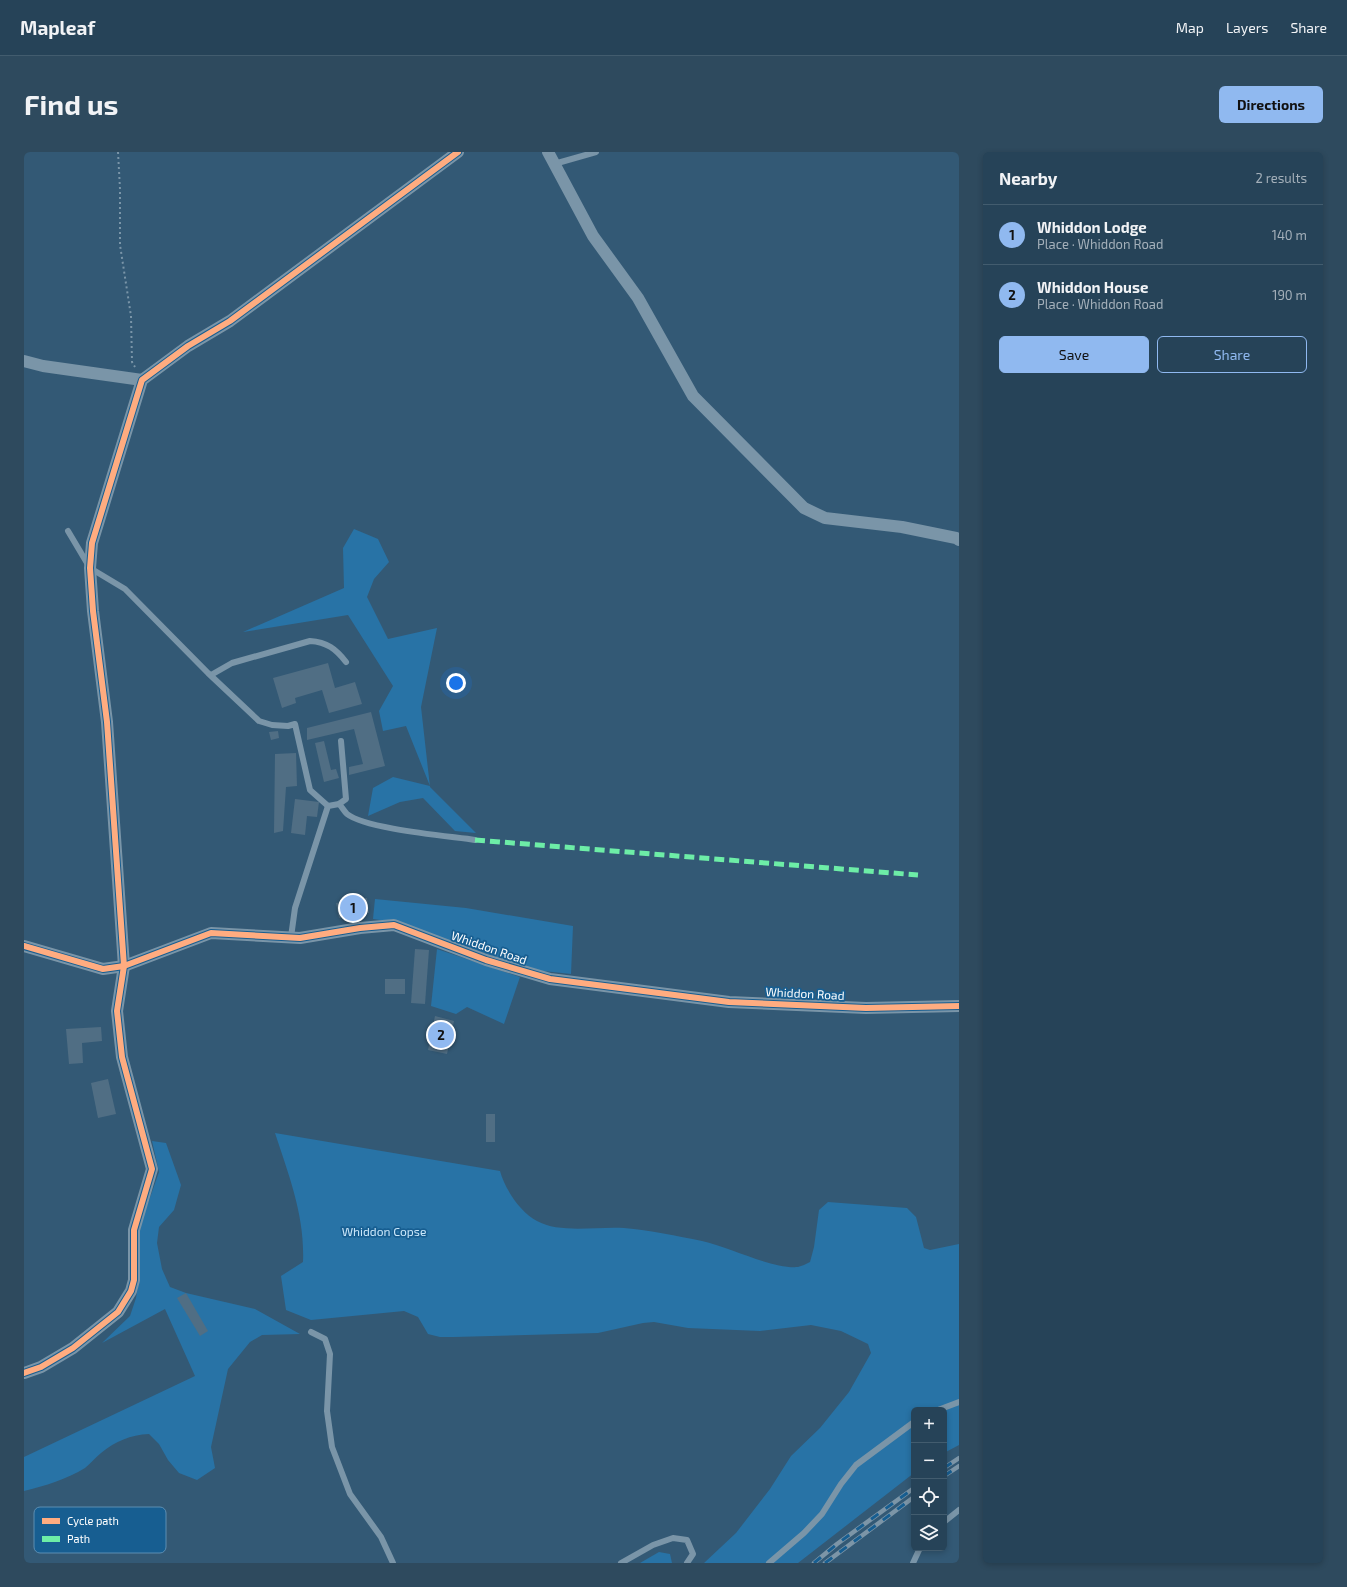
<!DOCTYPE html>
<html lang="en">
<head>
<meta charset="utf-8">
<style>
	:root { --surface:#264358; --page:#2e4a5e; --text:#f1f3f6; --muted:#a4b0ba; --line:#425c6e; --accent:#90b9f0 }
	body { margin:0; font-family:"Exo 2",sans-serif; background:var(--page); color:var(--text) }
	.controls { position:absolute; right:12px; bottom:12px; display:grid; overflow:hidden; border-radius:6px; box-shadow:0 2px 6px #0003 }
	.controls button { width:36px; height:36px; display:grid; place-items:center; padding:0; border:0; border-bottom:1px solid var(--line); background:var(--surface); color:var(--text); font:20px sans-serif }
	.you { position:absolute; left:432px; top:531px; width:14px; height:14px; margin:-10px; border:3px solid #fff; border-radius:50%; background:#1a73e8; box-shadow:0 0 0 6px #1a73e833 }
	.badge { display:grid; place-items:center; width:26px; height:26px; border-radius:50%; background:var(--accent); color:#111; font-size:13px; font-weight:700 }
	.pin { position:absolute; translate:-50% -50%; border:2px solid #fff; box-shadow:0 1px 4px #0006 }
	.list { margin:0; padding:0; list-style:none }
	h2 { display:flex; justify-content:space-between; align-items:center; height:52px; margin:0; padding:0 16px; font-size:17px }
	h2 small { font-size:13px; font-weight:400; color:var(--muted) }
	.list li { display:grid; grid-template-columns:26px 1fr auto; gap:12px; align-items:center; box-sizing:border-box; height:60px; padding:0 16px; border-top:1px solid var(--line) }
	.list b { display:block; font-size:15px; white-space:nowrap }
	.list p { margin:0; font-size:13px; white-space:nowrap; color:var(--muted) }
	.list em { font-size:13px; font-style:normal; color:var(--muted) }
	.actions { display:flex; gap:8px; padding:12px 16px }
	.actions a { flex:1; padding:9px 0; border:1px solid var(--accent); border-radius:6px; text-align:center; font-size:14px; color:var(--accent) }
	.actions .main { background:var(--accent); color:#111 }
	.icon { flex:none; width:22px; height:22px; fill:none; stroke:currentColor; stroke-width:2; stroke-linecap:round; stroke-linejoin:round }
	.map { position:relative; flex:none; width:935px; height:1411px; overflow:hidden; border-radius:6px }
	header { display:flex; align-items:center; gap:24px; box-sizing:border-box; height:56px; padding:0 20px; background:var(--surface); border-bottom:1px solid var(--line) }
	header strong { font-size:19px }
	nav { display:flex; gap:22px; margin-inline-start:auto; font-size:14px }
	.intro { display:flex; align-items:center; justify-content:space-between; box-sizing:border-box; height:96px; padding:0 24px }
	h1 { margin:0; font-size:28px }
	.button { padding:10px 18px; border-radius:6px; background:var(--accent); color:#111; font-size:14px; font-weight:700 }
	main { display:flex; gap:24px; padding:0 24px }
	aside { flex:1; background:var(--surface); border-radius:6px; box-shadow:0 2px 6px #0003 }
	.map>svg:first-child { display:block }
	.green { fill:#2873a6 }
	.building { fill:#506e84 }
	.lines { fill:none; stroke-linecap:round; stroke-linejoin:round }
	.path { stroke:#7a95a8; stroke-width:2; stroke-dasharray:2 3; stroke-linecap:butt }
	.lane { stroke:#7a95a8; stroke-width:6 }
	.street { stroke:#7a95a8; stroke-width:12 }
	.rail-casing { stroke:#7c95a7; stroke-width:4.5 }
	.rail { stroke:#175e91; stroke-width:3; stroke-dasharray:9; stroke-linecap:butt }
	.quiet { stroke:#6deda7; stroke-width:5; stroke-dasharray:10 5; stroke-linecap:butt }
	.cycleway-casing { stroke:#175e91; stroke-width:8 }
	.cycleway { stroke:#ffac80; stroke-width:6 }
	.labels { text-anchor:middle; stroke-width:3.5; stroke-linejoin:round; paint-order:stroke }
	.street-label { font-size:12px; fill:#fff; stroke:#175e91 }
	.park-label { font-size:12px; fill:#cce8fb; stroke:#175e91 }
	.key { fill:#175e91; stroke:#5d8eb2; stroke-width:1 }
	.key-label { font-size:11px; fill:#fff }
</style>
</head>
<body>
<header>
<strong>Mapleaf</strong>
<nav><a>Map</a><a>Layers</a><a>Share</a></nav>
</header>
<div class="intro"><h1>Find us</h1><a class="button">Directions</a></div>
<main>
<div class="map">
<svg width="935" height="1411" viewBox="0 0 935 1411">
	<rect width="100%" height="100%" fill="#335975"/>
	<g class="green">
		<polygon points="330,377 354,387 365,410 350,427 343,445 364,487 413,476 397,555 406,635 452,681 431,679 399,646 376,650 344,664 349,636 369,625 406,634 382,574 359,579 355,559 369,534 324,463 219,480 320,436 319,396"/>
		<polygon points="351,747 442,756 549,774 547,822 510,818 371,770 349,767"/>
		<polygon points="413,797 496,825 480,872 443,855 432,862 407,854"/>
		<path d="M251,981L476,1019C481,1037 496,1060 513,1069C536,1082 575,1074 600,1076C626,1078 653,1084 678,1089C706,1095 747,1117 774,1115C778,1114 782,1112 786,1110L790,1095L795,1058L804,1050L883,1056L892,1065L900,1096L906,1098L935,1092V1293L920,1301V1258H890V1321L774,1411H680L712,1381L746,1337L767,1304L796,1276L825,1240L847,1201L844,1192L817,1179L787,1173L736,1179L664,1176L630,1170L619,1171L574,1181L430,1185H416L404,1182L394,1165L380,1159L287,1168L262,1158L257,1124L279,1110C281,1064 265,1024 251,981Z"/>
		<path d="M128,989L142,991L157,1033L150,1058L135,1075L133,1091L138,1117L146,1135L162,1141L231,1157L276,1182L238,1183L226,1190L204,1217L187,1295L191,1316L173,1328L155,1321L144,1308L135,1292L125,1282C106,1283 92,1289 77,1301C71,1306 67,1311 61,1316C43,1327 21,1334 0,1339V1305L171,1224L141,1157L78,1191L106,1164L112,1146L115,1127L113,1102L117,1071L135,1020Z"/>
		<polygon points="635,1400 646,1402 648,1411 616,1411"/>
	</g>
	<g class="building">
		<polygon points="304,511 311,536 331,530 338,552 305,561 298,538 271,546 272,551 258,556 249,526"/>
		<polygon points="347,560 361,614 325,623 325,615 339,612 330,577 283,588 283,576"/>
		<polygon points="254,579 255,586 247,588 245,580"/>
		<polygon points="300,589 307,618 312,617 315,626 300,630 291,591"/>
		<polygon points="272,601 273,634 262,635 259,679 250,681 251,602"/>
		<polygon points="271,647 295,650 293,665 283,664 281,683 267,681"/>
		<polygon points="343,746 345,761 315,766 312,751"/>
		<polygon points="391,797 405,798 401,852 387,851"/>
		<rect x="361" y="827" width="20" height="15"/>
		<polygon points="411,864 430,869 423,902 404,898"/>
		<polygon points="77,875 78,889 58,891 59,911 45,912 42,877"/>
		<polygon points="84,927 92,962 74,966 67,931"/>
		<rect x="462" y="962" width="9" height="28"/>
		<polygon points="162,1141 184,1179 176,1184 153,1146"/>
	</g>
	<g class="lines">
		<polyline class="path" points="94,0 96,37 96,93 107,164 108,210 111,215"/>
		<g class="lane">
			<polyline points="530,12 572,0"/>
			<polyline points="44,379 66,416 101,437 184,521 235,569 248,573 264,574 271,572 286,638 304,654"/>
			<path d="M187,523L208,511L286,489C303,490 312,497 322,510"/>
			<path d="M315,652C318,655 320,659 323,662C342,677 424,684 451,688"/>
			<polyline points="267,785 271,756 304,654 315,652 322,647 317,589"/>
			<polyline points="287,1180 301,1187 306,1202 303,1259 308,1295 326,1342 357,1385 369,1411"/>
			<polyline points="914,1258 935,1250"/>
			<polyline points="920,1370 935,1358"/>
			<polyline points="597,1411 629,1393 649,1386 663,1388 669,1402 663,1411"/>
			<polyline points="745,1411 780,1381 798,1362 817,1332 832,1313 890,1270"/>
			<polyline points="889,1411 896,1396"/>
		</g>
		<g class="street">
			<polyline points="524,0 569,84 614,146 669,244 780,356 801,366 878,375 932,386 935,388"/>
			<polyline points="0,209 19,214 118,228"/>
			<polyline points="0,794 79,817 100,814 187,781 276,786 336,776 370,773 462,808 526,827 705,850 842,856 935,854"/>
			<polyline points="0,1221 17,1215 49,1196 94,1160 107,1139 110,1128 110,1078 128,1017 98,905 93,859 100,814 83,570 69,459 66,416 68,391 118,228 164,194 206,169 434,0"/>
		</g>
		<g class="rail-casing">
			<g id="rail">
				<polyline points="920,1316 935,1306"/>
				<polyline points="920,1324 935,1314"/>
				<polyline points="790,1411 813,1392 890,1336"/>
				<polyline points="801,1411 890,1345"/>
			</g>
		</g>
		<use href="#rail" class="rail"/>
		<polyline class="quiet" points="451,688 894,723"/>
		<g class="cycleway-casing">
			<g id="cycleway">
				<polyline points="0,794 79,817 100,814 187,781 276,786 336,776 370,773 462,808 526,827 705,850 842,856 935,854"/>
				<polyline points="0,1221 17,1215 49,1196 94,1160 107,1139 110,1128 110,1078 128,1017 98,905 93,859 100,814 83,570 69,459 66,416 68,391 118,228 164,194 206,169 434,0"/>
			</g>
		</g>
		<use href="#cycleway" class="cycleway"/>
	</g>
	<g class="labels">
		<g class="street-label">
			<text transform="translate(465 796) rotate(19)" y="4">Whiddon Road</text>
			<text transform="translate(781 842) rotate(3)" y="4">Whiddon Road</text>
		</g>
		<g class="park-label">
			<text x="360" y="1084">Whiddon Copse</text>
		</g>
	</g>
	<rect x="10" y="1355" width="132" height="46" rx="6" class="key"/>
	<rect x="18" y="1366" width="18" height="6" fill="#ffac80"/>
	<rect x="18" y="1384" width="18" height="6" fill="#6deda7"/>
	<g class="key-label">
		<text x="43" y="1373">Cycle path</text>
		<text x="43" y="1391">Path</text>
	</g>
</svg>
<div class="controls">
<button>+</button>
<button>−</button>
<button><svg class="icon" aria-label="locate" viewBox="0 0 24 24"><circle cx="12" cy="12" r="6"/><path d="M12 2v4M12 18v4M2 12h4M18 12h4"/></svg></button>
<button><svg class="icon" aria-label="layers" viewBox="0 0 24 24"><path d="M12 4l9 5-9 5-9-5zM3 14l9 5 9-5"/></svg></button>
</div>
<div class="you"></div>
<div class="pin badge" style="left:329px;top:756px">1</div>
<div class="pin badge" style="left:417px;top:883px">2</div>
</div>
<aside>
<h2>Nearby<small>2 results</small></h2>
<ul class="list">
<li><span class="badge">1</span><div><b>Whiddon Lodge</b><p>Place · Whiddon Road</p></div><em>140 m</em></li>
<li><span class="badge">2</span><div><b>Whiddon House</b><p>Place · Whiddon Road</p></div><em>190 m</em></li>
</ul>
<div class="actions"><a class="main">Save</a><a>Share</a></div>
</aside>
</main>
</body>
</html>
